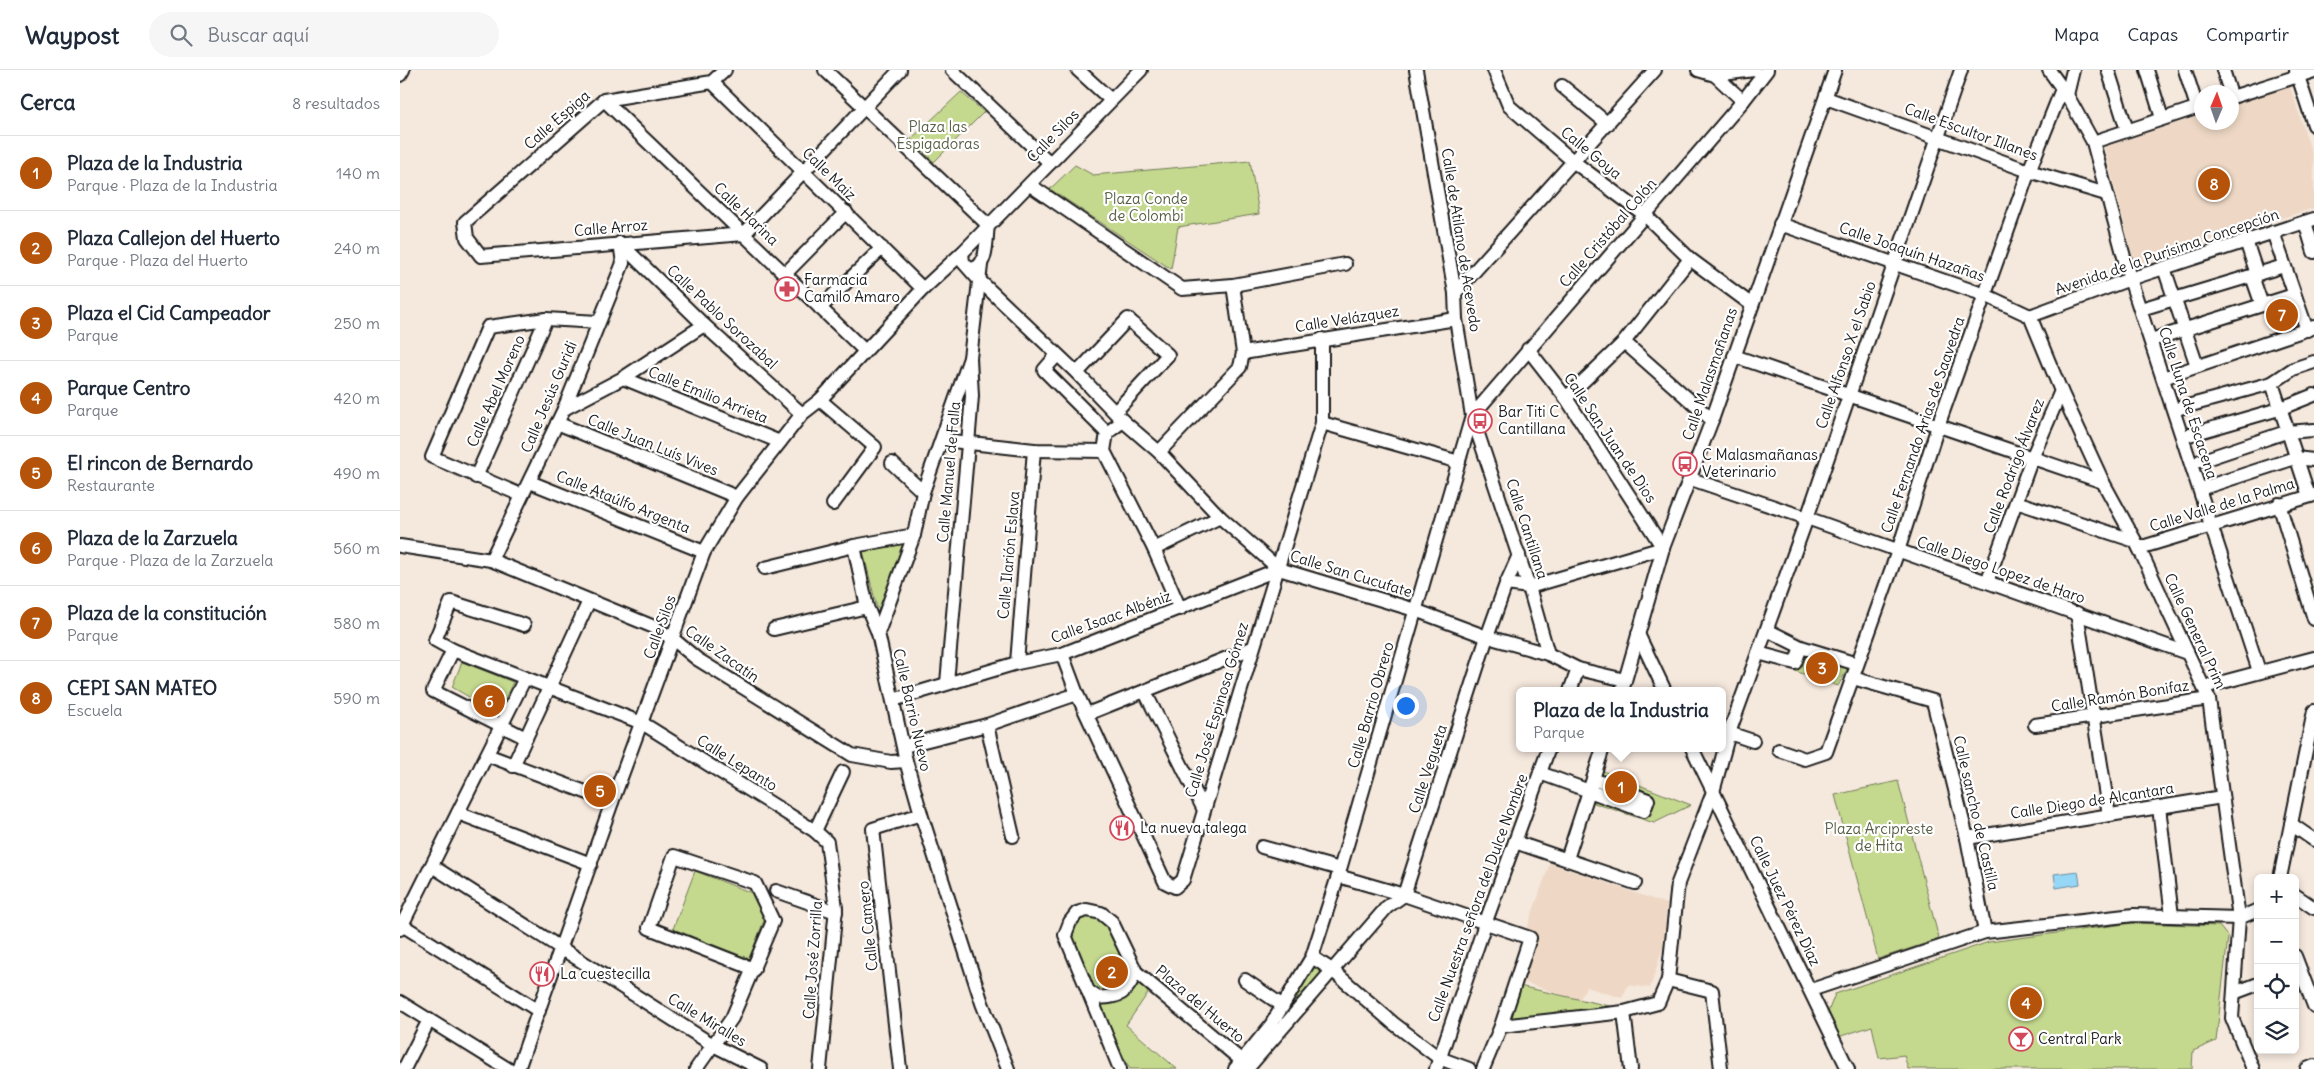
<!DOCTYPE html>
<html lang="es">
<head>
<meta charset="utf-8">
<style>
	:root { --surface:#fff; --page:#f6f6f7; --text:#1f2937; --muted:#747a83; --line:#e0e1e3; --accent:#b45309 }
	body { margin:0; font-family:Delius,sans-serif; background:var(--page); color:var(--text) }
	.controls { position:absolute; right:15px; bottom:15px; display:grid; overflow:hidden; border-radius:8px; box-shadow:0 2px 8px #0003 }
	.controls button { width:45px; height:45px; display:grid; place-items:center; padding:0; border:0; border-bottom:1px solid var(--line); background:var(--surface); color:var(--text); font:25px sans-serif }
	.compass { position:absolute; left:1794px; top:15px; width:45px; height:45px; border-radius:50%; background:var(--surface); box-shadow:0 2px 8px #0003; rotate:2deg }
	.you { position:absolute; left:1005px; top:635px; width:18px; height:18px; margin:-12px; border:4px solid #fff; border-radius:50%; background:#1a73e8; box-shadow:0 0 0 8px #1a73e833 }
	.badge { display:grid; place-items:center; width:32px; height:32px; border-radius:50%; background:var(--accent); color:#fff; font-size:16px; font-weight:700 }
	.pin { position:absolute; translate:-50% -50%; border:2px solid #fff; box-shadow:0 1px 5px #0006 }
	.popup { position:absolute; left:1116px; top:617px; width:210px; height:65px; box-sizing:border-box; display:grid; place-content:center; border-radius:8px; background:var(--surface); filter:drop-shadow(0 1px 4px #0005); font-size:16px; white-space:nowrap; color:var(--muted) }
	.popup b { font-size:19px; color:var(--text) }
	.popup::after { content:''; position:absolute; left:50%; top:100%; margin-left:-10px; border:10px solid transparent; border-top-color:var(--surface) }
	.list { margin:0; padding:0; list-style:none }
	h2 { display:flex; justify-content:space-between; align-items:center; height:65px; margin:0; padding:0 20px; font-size:21px }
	h2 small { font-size:16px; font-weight:400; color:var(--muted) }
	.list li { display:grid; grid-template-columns:32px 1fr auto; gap:15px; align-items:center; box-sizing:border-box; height:75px; padding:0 20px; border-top:1px solid var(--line) }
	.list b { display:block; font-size:19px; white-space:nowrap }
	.list p { margin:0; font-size:16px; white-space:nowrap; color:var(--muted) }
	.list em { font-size:16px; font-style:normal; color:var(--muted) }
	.icon { flex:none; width:28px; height:28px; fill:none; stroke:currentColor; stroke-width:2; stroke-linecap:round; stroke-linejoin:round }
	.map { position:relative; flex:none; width:1914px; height:999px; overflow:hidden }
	header { display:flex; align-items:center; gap:30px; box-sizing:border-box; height:70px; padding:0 25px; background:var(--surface); border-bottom:1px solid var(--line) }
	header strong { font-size:24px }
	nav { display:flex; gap:28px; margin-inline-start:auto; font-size:18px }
	.search { width:350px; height:45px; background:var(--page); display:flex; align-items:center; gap:12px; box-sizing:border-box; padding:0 18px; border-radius:28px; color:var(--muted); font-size:19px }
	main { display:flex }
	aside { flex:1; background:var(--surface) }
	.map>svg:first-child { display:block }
	.built { fill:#eed8c5 }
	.green { fill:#c4d98e; stroke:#707a55 }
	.water { fill:#96d7f8; stroke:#658ca0 }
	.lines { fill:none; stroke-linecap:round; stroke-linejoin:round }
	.street-casing { stroke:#1c1c1c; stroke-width:16 }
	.street { stroke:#fff; stroke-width:12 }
	.labels { text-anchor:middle; stroke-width:4.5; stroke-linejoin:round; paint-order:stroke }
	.street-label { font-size:15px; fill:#1c1c1c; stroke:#fff }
	.park-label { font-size:15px; fill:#575e44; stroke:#fff }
	.poi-label { font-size:15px; fill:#1c1c1c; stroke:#fff; text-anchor:start }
</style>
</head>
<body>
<header>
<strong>Waypost</strong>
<div class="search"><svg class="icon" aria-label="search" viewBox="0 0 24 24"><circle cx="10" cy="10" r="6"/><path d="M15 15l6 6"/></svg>Buscar aquí</div>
<nav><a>Mapa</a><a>Capas</a><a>Compartir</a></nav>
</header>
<main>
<aside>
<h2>Cerca<small>8 resultados</small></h2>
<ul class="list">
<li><span class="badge">1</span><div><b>Plaza de la Industria</b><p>Parque · Plaza de la Industria</p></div><em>140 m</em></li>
<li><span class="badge">2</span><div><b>Plaza Callejon del Huerto</b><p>Parque · Plaza del Huerto</p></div><em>240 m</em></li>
<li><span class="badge">3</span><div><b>Plaza el Cid Campeador</b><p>Parque</p></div><em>250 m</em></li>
<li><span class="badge">4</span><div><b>Parque Centro</b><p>Parque</p></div><em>420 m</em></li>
<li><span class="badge">5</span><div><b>El rincon de Bernardo</b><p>Restaurante</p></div><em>490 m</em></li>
<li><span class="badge">6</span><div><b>Plaza de la Zarzuela</b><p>Parque · Plaza de la Zarzuela</p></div><em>560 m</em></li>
<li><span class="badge">7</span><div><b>Plaza de la constitución</b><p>Parque</p></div><em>580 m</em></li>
<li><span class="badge">8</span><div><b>CEPI SAN MATEO</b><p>Escuela</p></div><em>590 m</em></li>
</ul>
</aside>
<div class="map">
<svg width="1914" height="999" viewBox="0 0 1914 999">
	<rect width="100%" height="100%" fill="#f5e8dd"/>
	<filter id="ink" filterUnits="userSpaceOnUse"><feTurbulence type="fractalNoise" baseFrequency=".02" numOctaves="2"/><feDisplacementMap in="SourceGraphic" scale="10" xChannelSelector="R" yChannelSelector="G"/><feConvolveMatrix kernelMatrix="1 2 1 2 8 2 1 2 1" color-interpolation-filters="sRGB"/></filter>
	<g filter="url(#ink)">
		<g class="built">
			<polygon points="1890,16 1914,90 1914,138 1735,195 1704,77 1801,45 1802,52 1832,52 1832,35"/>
			<polygon points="1150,793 1267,834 1263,877 1250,918 1228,915 1222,928 1186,917 1179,931 1124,912 1137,866 1126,861"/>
		</g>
		<g class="green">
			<polygon points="561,22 584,42 534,92 511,69"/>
			<polygon points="850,91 859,144 778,157 771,199 650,119 675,95 693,105"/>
			<polygon points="1892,228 1899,251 1872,261 1864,238"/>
			<polygon points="505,473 485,536 477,538 463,481"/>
			<polygon points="1403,582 1449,596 1438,616 1395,601"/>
			<polygon points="62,592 113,612 98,644 52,617"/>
			<polygon points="1203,701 1291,735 1254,753 1194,733"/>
			<polygon points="1498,711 1539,869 1478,889 1435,725"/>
			<polygon points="295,801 352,823 365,848 349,889 273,859"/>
			<polygon points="684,845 705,846 748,923 726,955 777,999 730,999 715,970 671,861"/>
			<polygon points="1733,853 1819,856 1828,867 1816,971 1793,981 1792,999 1508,999 1504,985 1479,988 1472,956 1438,967 1428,942 1435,924 1589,872"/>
			<polygon points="912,893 927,902 882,955 874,953"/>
			<polygon points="1119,916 1214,937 1108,949"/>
		</g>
		<polygon class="water" points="1678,801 1680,814 1656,818 1654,804"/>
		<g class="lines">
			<g class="street-casing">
				<g id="street">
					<polyline points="325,0 312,12 204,30 65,152 67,168 81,186 344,164 500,0"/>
					<polyline points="425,0 588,155"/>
					<polyline points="552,0 650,93"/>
					<polyline points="678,0 711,30"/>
					<polyline points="1016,0 1055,223 1056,249 1072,346 1129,517 1148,584"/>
					<polyline points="1094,0 1109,36 1174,92 1245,145 1290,189 1352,235"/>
					<polyline points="1298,0 1315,5 1354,0"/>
					<polyline points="1649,0 1667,25 1693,72 1730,209 1859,601"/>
					<polyline points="1708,0 1727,60"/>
					<polyline points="1747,0 1762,48"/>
					<polyline points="1785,0 1797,37"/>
					<polyline points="1823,0 1830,22"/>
					<polyline points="1896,0 1914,55"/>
					<polyline points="0,5 3,0"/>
					<polyline points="1315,5 1343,31"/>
					<polyline points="312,12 523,219"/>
					<polyline points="1162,16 1208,54"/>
					<polyline points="1667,25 1673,0"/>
					<polyline points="1832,27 1914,1"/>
					<polyline points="1426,28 1629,101 1706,124"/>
					<polyline points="204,30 465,281"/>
					<polyline points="1693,72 1802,36"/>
					<polyline points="630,115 782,219 833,215 945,194"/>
					<polyline points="1905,152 1914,182"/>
					<polyline points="1380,154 1585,225 1630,246"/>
					<polyline points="1873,162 1907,260"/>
					<polyline points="1846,171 1857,204 1854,212 1862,235"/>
					<polyline points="220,173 304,255 402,344"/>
					<polyline points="562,183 563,192 579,210 677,303 723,351 759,382 820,447 879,499 1015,540 1087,567"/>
					<path d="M574,198C588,195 586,168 588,155"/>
					<polyline points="1764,198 1797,296"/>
					<polyline points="385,204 446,142"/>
					<polyline points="1055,223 1255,0"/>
					<polyline points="420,238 482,178"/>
					<polyline points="1741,239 1884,196"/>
					<polyline points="1630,246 1661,321 1703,412 1739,478 1809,629 1839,848 1832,948 1853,999"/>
					<polyline points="1630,246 1730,209 1914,149"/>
					<polyline points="1751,270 1894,225"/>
					<polyline points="1224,272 1312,350"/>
					<polyline points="1128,279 1166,328 1263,478"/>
					<polyline points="843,283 1056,249"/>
					<polyline points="657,285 644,300 707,363 723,351"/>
					<polyline points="1334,286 1703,412"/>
					<polyline points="570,288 523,422 514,465 478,563 506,691 521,744 582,933 608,999"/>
					<polyline points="677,303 728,249 768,285 716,341"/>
					<polyline points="223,308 380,372"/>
					<polyline points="1763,308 1914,257"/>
					<polyline points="1872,313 1909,426"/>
					<polyline points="1166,328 1224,272 1290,189"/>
					<polyline points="420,330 475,377 433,434"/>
					<polyline points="1780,338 1872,313 1893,299 1914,292"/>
					<polyline points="164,339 223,308 304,255"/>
					<polyline points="157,353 337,427"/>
					<polyline points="922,353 1059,392"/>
					<polyline points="707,363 704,381 754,479 780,539"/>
					<polyline points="1789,365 1879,339 1914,325"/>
					<polyline points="543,370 634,380 704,381"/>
					<polyline points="759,382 840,297 843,283 833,215"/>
					<polyline points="1800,391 1886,362 1914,360"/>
					<polyline points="492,393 523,422"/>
					<polyline points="76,407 146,249"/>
					<polyline points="1291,409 1407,448 1787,583"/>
					<polyline points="130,412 304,482"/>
					<polyline points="1806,417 1895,388 1914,390"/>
					<polyline points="121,425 32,387 88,257 146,249 198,252"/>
					<polyline points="1616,432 1735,471"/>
					<polyline points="1879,434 1914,549"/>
					<polyline points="0,476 91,490 254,557 273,569 297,589 452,685 491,692 506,691"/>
					<polyline points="454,476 467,537 478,563"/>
					<polyline points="1739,478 1914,425"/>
					<polyline points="754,479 820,447"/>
					<polyline points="91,490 164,339 223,193 220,173"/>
					<polyline points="365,498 454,476 514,465"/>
					<polyline points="1587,512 1632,388 1661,321"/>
					<polyline points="1106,514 1129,517 1263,478"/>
					<polyline points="1677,543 1709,745"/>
					<polyline points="374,559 467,537"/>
					<polyline points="1367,560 1401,577 1457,594"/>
					<polyline points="1238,564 1265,621"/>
					<polyline points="1095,569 1148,584 1178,599 1225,610"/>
					<polyline points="53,580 35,570 51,532 124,555"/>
					<polyline points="1358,583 1395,593 1401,577"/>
					<polyline points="662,584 677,624 765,812 775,817 783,810 922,353 922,269"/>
					<polyline points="617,593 634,380"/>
					<polyline points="1453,608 1533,631 1567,768 1585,862"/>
					<polyline points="547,613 568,374 572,326 570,288 581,195"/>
					<polyline points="1804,617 1914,588"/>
					<polyline points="1170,621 1178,599"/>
					<polyline points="1222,621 1263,478 1312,350 1435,0"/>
					<polyline points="745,622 804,740"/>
					<polyline points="493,630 617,593 662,584 879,499"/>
					<polyline points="687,644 852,578"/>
					<polyline points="587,655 613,766"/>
					<polyline points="1635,655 1809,629"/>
					<polyline points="1329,663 1353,671"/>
					<polyline points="126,668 33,621 53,580 242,653 415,761 427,772 436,838 420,999"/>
					<polyline points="504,676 587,655 677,624"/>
					<polyline points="1292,678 1448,999"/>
					<polyline points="1379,680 1405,689 1426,682 1498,481 1538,356 1629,101 1662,19"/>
					<polyline points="87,685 212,732"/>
					<polyline points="113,696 189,531"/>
					<polyline points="1140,703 1244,741 1248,730 1193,709"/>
					<polyline points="1759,737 1772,846"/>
					<polyline points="58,743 191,794"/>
					<polyline points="1891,754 1914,770"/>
					<polyline points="415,761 443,702"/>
					<polyline points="1567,768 1822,727"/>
					<polyline points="1115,772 1235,813"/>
					<polyline points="862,777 940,799"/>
					<polyline points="1167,789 1203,678"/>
					<polyline points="32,796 313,975 361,999"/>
					<polyline points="938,806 1004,825 1130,868 1101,956 1083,999"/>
					<polyline points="1880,808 1914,641"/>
					<polyline points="376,821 436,842"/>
					<polyline points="1895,825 1914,838"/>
					<polyline points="2,855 139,941"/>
					<polyline points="0,859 125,608"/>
					<polyline points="1895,886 1914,936"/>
					<polyline points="912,887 932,900 993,953 1039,988 1069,999"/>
					<path d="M736,902C725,925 722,926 698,928L688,921L665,865L670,852L677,843L687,840L701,843L712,852L736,902L842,991"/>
					<polyline points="845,910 883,936"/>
					<polyline points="1268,910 1312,921 1321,999"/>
					<polyline points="1411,920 1585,862 1734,845 1839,848 1858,840"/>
					<polyline points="688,921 720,999"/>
					<polyline points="1834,923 1858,914"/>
					<polyline points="0,932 108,999"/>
					<polyline points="1224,942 1231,999"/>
					<polyline points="1101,956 1224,942 1258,933 1268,910 1278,813 1313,722 1329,663 1407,448 1561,0"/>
					<polyline points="4,999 29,950"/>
					<polyline points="118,999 212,732 304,482 337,427 402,344 420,330 523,219 562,183 741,0"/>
					<polyline points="296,999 332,948 373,851 355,813 274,786 249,858 354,899"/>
					<polyline points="500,999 473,759 521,744"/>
					<polyline points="835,999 871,955 912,887 938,806 1072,346 1343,31 1367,0"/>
					<polyline points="847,999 987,837 1004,825 1087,567 1106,514 1119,485"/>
					<polyline points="1036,999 1085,854 1149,678"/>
					<polyline points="1907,999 1914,996"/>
				</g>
			</g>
			<use href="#street" class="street"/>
		</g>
	</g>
	<defs>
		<g id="pharmacy-ring" transform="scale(1.25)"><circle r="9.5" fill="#fff" stroke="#d1495b" stroke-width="1.5"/><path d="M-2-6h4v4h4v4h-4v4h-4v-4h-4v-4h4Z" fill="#d1495b"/></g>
		<g id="bus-ring" transform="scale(1.25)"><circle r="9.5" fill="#fff" stroke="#d1495b" stroke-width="1.5"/><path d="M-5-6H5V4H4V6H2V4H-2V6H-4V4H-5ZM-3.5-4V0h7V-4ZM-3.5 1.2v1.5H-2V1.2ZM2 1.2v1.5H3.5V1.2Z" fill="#d1495b"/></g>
		<g id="restaurant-ring" transform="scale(1.25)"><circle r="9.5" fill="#fff" stroke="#d1495b" stroke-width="1.5"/><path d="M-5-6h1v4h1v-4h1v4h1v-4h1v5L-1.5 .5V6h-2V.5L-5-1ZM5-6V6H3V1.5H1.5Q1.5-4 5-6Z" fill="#d1495b"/></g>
		<g id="bar-ring" transform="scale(1.25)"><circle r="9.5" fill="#fff" stroke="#d1495b" stroke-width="1.5"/><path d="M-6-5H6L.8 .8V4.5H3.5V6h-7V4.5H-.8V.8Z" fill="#d1495b"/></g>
	</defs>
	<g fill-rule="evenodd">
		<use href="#pharmacy-ring" x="387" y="219"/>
		<use href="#bus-ring" x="1080" y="351"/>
		<use href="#bus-ring" x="1285" y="394"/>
		<use href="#restaurant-ring" x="722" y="758"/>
		<use href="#restaurant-ring" x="142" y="904"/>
		<use href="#bar-ring" x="1621" y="969"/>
	</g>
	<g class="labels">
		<g class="street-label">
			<text transform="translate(157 50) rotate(-41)" y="5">Calle Espiga</text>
			<text transform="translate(1571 62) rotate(20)" y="5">Calle Escultor Illanes</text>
			<text transform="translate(653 66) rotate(-46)" y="5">Calle Silos</text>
			<text transform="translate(1191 83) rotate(39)" y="5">Calle Goya</text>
			<text transform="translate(429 104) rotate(44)" y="5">Calle Maiz</text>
			<text transform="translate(346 144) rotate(44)" y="5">Calle Harina</text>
			<text transform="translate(211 158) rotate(-5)" y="5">Calle Arroz</text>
			<text transform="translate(1208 163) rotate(-49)" y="5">Calle Cristóbal Colón</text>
			<text transform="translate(1061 170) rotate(81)" y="5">Calle de Atilano de Acevedo</text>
			<text transform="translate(1512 182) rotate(19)" y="5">Calle Joaquín Hazañas</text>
			<text transform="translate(1767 182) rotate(-19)" y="5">Avenida de la Purísima Concepción</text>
			<text transform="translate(322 247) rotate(43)" y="5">Calle Pablo Sorozabal</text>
			<text transform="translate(947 249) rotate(-9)" y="5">Calle Velázquez</text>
			<text transform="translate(1446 285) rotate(-71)" y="5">Calle Alfonso X el Sabio</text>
			<text transform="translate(1310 304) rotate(-71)" y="5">Calle Malasmañanas</text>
			<text transform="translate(96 321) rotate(-66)" y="5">Calle Abel Moreno</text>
			<text transform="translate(308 325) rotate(22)" y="5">Calle Emilio Arrieta</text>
			<text transform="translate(149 327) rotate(-67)" y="5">Calle Jesús Guridi</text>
			<text transform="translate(1788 333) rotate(72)" y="5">Calle Luna de Escacena</text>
			<text transform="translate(1523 355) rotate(-71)" y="5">Calle Fernando Arias de Saavedra</text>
			<text transform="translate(1210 368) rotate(56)" y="5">Calle San Juan de Dios</text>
			<text transform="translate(253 375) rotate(22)" y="5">Calle Juan Luís Vives</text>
			<text transform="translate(1614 396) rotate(-69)" y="5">Calle Rodrigo Álvarez</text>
			<text transform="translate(549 402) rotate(-85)" y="5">Calle Manuel de Falla</text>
			<text transform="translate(223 432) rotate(22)" y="5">Calle Ataúlfo Argenta</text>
			<text transform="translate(1822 435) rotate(-17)" y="5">Calle Valle de la Palma</text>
			<text transform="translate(1127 459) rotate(72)" y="5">Calle Cantillana</text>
			<text transform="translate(609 485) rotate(-85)" y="5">Calle Ilarión Eslava</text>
			<text transform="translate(1601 500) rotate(19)" y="5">Calle Diego Lopez de Haro</text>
			<text transform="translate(951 504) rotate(17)" y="5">Calle San Cucufate</text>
			<text transform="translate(711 547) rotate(-20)" y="5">Calle Isaac Albéniz</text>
			<text transform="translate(260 557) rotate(-70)" y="5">Calle Silos</text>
			<text transform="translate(1795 561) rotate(65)" y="5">Calle General Prim</text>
			<text transform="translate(322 584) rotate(35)" y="5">Calle Zacatín</text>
			<text transform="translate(1720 626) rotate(-9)" y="5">Calle Ramón Bonifaz</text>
			<text transform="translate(971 635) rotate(-74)" y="5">Calle Barrio Obrero</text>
			<text transform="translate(512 640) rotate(77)" y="5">Calle Barrio Nuevo</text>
			<text transform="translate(817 640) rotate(-73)" y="5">Calle José Espinosa Gómez</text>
			<text transform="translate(337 693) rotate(32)" y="5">Calle Lepanto</text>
			<text transform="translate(1028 699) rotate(-72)" y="5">Calle Vegueta</text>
			<text transform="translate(1692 731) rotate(-9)" y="5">Calle Diego de Alcantara</text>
			<text transform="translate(1576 743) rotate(77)" y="5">Calle sancho de Castilla</text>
			<text transform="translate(1078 828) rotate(-70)" y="5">Calle Nuestra señora del Dulce Nombre</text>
			<text transform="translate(1385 831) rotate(64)" y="5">Calle Juez Pérez Díaz</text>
			<text transform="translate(468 856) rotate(-96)" y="5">Calle Camero</text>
			<text transform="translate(413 890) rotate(-86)" y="5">Calle José Zorrilla</text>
			<text transform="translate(800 934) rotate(40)" y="5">Plaza del Huerto</text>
			<text transform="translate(307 950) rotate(31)" y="5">Calle Miralles</text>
		</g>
		<g class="park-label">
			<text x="538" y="62">Plaza las<tspan x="538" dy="17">Espigadoras</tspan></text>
			<text x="746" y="134">Plaza Conde<tspan x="746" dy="17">de Colombi</tspan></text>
			<text x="1479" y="764">Plaza Arcipreste<tspan x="1479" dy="17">de Hita</tspan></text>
		</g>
		<g class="poi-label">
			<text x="404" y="215">Farmacia<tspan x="404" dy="17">Camilo Amaro</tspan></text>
			<text x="1098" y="347">Bar Titi C<tspan x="1098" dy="17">Cantillana</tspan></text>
			<text x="1302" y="390">C Malasmañanas<tspan x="1302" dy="17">Veterinario</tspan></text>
			<text x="740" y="763">La nueva talega</text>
			<text x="160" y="909">La cuestecilla</text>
			<text x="1638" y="974">Central Park</text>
		</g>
	</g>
</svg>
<div class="controls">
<button>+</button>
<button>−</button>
<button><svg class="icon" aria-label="locate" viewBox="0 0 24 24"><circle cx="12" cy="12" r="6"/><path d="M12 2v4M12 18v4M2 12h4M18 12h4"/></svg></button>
<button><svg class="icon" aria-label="layers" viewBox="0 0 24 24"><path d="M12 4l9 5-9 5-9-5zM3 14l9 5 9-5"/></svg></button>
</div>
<svg class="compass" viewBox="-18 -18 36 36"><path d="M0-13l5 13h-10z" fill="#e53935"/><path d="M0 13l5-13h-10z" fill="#747a83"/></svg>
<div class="you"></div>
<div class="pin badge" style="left:1221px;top:717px">1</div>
<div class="popup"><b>Plaza de la Industria</b>Parque</div>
<div class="pin badge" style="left:712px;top:902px">2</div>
<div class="pin badge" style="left:1422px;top:598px">3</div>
<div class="pin badge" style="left:1626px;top:933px">4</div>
<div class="pin badge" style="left:200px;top:721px">5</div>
<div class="pin badge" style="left:89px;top:631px">6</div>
<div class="pin badge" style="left:1882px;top:245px">7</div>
<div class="pin badge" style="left:1814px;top:114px">8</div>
</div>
</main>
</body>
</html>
